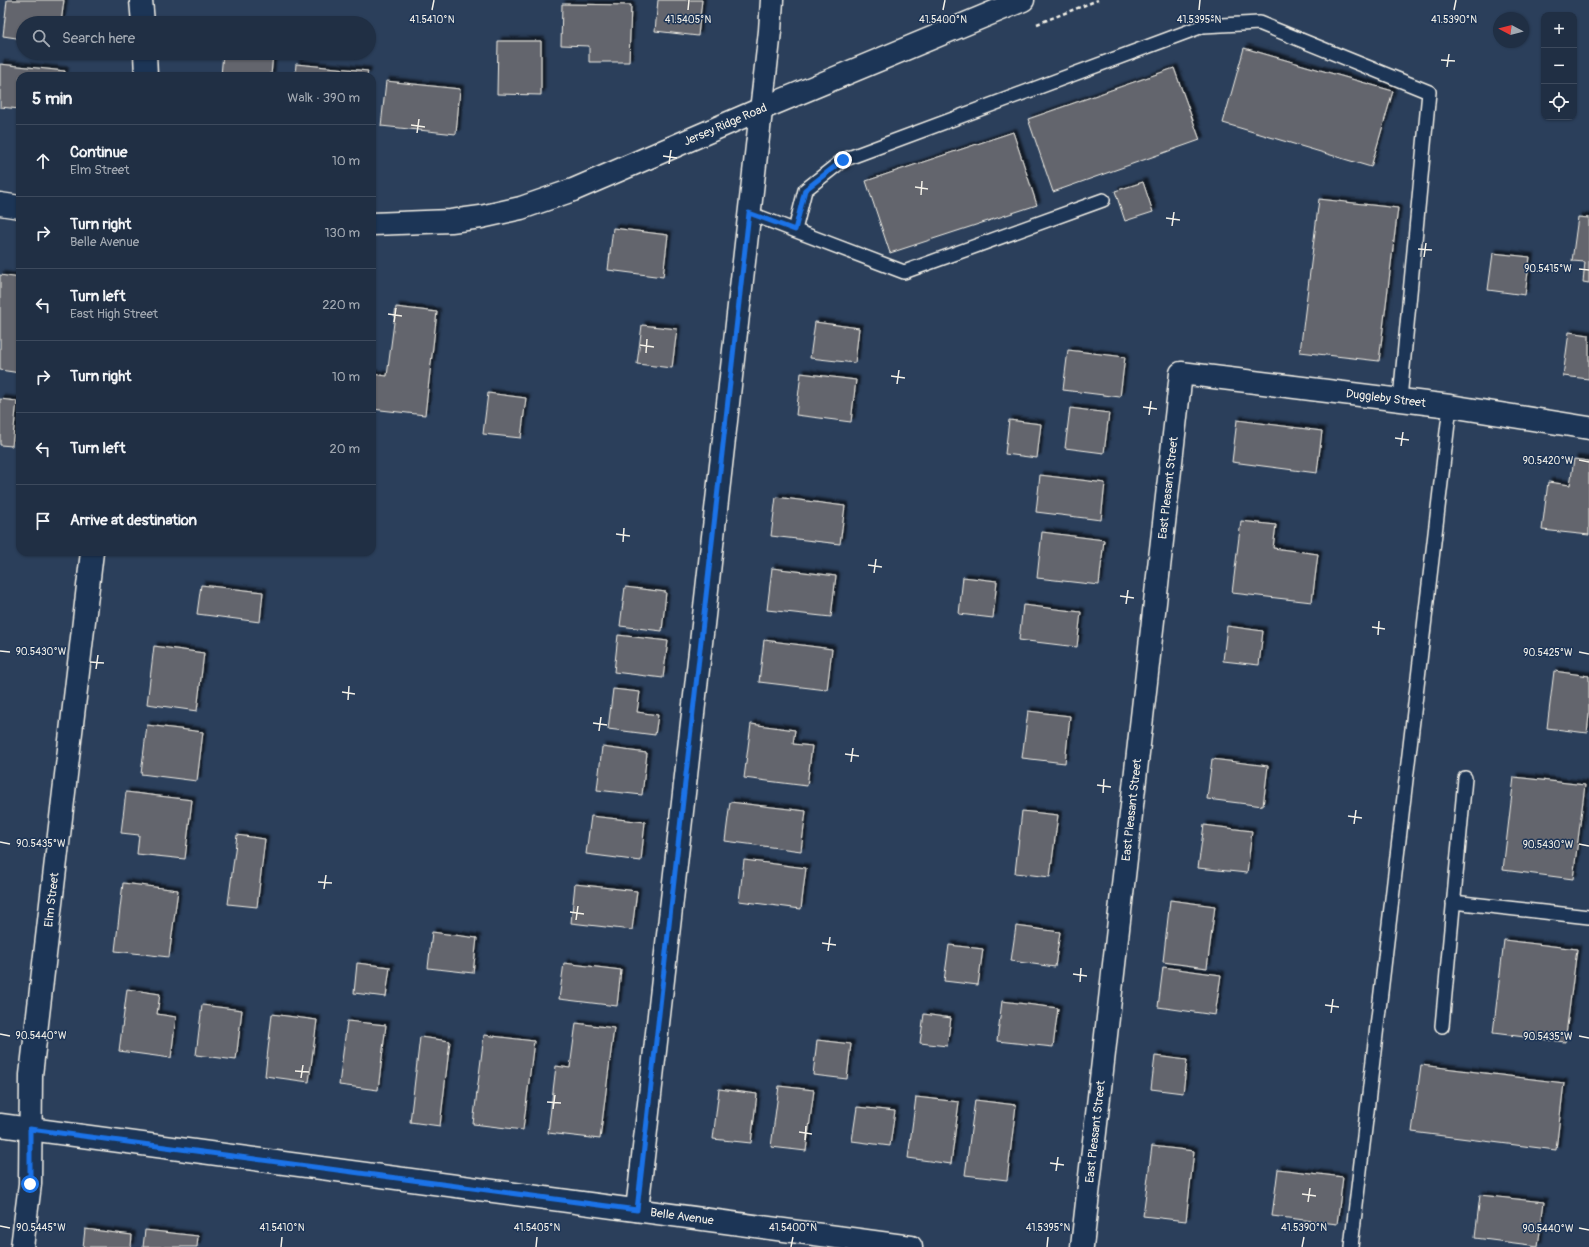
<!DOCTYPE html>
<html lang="en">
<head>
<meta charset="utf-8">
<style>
	:root { --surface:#202f44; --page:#28374b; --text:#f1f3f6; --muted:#a2a9b2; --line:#3d4a5d }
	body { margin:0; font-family:Pangolin,sans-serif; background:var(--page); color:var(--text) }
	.controls { position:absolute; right:12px; top:12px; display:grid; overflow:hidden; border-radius:8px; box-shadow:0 1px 3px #0004 }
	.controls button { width:36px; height:36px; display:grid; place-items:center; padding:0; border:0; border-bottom:1px solid var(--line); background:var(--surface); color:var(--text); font:20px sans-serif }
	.compass { position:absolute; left:1493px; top:12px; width:36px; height:36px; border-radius:50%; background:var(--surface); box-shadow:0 1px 3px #0004; rotate:277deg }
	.stop { position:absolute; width:12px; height:12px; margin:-9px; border:3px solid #1a73e8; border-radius:50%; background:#fff }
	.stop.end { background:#1a73e8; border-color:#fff; box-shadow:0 1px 4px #0008 }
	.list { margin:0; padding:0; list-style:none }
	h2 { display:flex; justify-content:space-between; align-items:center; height:52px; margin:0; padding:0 16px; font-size:17px }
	h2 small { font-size:13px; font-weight:400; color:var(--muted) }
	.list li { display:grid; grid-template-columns:26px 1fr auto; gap:12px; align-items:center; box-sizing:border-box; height:72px; padding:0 16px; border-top:1px solid var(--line) }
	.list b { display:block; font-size:15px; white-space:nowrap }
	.list p { margin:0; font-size:13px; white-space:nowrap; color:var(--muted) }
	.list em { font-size:13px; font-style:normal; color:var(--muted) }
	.icon { flex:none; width:22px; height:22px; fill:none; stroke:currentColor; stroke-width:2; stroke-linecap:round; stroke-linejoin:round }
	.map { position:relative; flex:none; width:1589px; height:1247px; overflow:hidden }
	.search { position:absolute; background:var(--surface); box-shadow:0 1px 3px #0004; left:16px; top:16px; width:360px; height:44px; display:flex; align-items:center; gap:10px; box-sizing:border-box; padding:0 14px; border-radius:22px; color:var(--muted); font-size:15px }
	.panel { position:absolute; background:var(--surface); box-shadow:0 1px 3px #0004; left:16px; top:72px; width:360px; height:484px; border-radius:12px }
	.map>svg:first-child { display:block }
	.building { fill:#63656d; stroke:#f4f1e8; filter:url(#shadow) }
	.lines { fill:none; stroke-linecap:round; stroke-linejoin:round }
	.service-casing { stroke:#f4f1e8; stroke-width:16 }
	.minor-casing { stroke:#f4f1e8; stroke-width:25 }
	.tertiary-casing { stroke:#f4f1e8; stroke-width:25 }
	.path { stroke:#f4f1e8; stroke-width:2.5; stroke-dasharray:4 3; stroke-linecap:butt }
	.service { stroke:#1d3557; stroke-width:13 }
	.minor { stroke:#1d3557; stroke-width:22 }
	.tertiary { stroke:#1d3557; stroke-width:22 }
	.route { stroke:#1a73e8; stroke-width:5 }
	.ticks { fill:none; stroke:#f4f1e8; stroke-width:1.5 }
	.labels { text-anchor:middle; stroke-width:3; stroke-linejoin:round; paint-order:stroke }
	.street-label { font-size:12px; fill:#f4f1e8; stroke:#1d3557 }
	.ticks-label { font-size:10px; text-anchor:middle; fill:#f4f1e8; stroke:#1d3557; stroke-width:3; stroke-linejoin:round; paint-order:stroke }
</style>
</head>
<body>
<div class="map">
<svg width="1589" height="1247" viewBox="0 0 1589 1247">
	<defs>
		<filter id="shadow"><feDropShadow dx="3.5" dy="-3.5" stdDeviation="1" flood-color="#0009"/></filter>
	</defs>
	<rect width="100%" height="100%" fill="#2b3f5b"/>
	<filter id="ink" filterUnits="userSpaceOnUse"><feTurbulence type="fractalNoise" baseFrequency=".025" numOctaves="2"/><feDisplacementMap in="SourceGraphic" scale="8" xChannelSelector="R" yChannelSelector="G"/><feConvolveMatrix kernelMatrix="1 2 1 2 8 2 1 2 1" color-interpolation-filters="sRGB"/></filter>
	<g filter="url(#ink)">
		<g class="building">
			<polygon points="7,0 64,0 61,23 23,23 23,39 3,36"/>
			<polygon points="658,0 702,0 698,36 655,31"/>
			<polygon points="562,4 631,5 629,62 589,62 589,46 561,45"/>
			<polygon points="498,41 541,41 541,95 497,94"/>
			<polygon points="1244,48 1393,91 1371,167 1223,123"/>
			<polygon points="223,53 273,53 271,76 221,76"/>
			<polygon points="0,64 65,71 64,76 20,76 20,109 0,107"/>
			<polygon points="296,64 368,71 367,76 295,76"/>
			<polygon points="1174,68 1200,140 1053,192 1028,119"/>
			<polygon points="386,81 460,89 456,134 381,126"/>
			<polygon points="1013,132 1037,205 890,253 866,181"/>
			<polygon points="1143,182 1153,212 1125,221 1115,191"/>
			<polygon points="1319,199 1398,208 1379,361 1300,352"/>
			<polygon points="1578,217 1589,218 1589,283 1583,282 1585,262 1572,261"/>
			<polygon points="613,228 668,235 663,277 608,270"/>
			<polygon points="1493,253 1530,257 1525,295 1488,290"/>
			<polygon points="0,275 20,278 20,373 0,370"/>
			<polygon points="396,307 437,312 425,415 372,409 372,374 387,376"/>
			<polygon points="815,322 859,328 855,363 810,358"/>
			<polygon points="642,325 677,329 672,368 637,364"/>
			<polygon points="1569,332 1589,335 1589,379 1563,376"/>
			<polygon points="1068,350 1125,357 1120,397 1063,390"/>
			<polygon points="801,373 856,380 851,422 796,415"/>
			<polygon points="488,393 526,398 521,438 483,434"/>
			<polygon points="0,399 17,401 12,446 0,445"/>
			<polygon points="1070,408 1109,413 1104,453 1065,448"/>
			<polygon points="1009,420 1041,424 1037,458 1005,454"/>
			<polygon points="1237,420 1322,431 1317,473 1232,462"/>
			<polygon points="1574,459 1589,461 1589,535 1542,530 1548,482 1570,485"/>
			<polygon points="1040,475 1105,483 1101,520 1036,512"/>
			<polygon points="776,497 845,506 840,544 771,536"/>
			<polygon points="1241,521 1276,525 1273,548 1318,554 1312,602 1232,593"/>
			<polygon points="1042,532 1104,540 1099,585 1037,578"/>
			<polygon points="772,568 836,576 831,617 767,610"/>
			<polygon points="963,577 997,581 993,618 959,614"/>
			<polygon points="201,585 263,592 260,622 197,614"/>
			<polygon points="625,587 666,592 662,631 620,626"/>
			<polygon points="1023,605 1081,612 1077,647 1019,640"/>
			<polygon points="1227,626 1263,631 1259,665 1223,661"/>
			<polygon points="618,635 668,641 663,678 614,672"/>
			<polygon points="764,640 832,649 827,690 759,682"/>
			<polygon points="154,646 204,653 197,711 147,704"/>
			<polygon points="1554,671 1589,676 1589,715 1587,733 1547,728"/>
			<polygon points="613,689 640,692 637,712 658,715 655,735 608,729"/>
			<polygon points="1028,711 1070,716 1065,763 1022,758"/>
			<polygon points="751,724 795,730 793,744 812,746 807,786 744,778"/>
			<polygon points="147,725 203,732 197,781 141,774"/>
			<polygon points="602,747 647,753 642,795 597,790"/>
			<polygon points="1212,759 1268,766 1263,806 1207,799"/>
			<polygon points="1514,777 1585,785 1573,879 1503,870"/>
			<polygon points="126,792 192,800 185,859 137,854 139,835 121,833"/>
			<polygon points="730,802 806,811 801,851 725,841"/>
			<polygon points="1022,811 1058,815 1050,877 1015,873"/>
			<polygon points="591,816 645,822 641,861 586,854"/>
			<polygon points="1204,825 1252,831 1247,873 1198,868"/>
			<polygon points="237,835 265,839 257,907 228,904"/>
			<polygon points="744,860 806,868 801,909 739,901"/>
			<polygon points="123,883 178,890 169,957 115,951"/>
			<polygon points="575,884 637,891 632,930 571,923"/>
			<polygon points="1170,900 1215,906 1207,968 1163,962"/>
			<polygon points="1016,926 1060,932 1055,967 1011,961"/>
			<polygon points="432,932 477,938 473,973 428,968"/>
			<polygon points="1504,940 1577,949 1565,1042 1493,1033"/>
			<polygon points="949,945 983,949 978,985 944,981"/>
			<polygon points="357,963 390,967 386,997 354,993"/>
			<polygon points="564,963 621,970 617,1006 559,999"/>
			<polygon points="1163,967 1221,975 1215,1015 1158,1007"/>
			<polygon points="127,989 160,994 157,1014 176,1017 171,1058 119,1051"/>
			<polygon points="1002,1001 1058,1008 1053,1047 997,1041"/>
			<polygon points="202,1005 242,1010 236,1060 196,1055"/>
			<polygon points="272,1014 317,1020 309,1082 265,1076"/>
			<polygon points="924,1014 951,1018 947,1046 920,1043"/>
			<polygon points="347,1021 386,1025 378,1090 339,1085"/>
			<polygon points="576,1023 614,1028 600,1139 548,1133 556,1066 570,1068"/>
			<polygon points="484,1035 534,1041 523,1130 473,1124"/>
			<polygon points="420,1037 450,1041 440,1126 410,1122"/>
			<polygon points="817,1040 851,1044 847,1079 813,1075"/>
			<polygon points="1155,1056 1187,1060 1183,1093 1151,1089"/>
			<polygon points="1421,1065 1564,1083 1556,1150 1412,1132"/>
			<polygon points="779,1086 814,1090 806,1151 771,1147"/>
			<polygon points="719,1089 757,1094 751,1143 713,1139"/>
			<polygon points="916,1097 959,1102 951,1164 908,1158"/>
			<polygon points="975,1100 1016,1105 1007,1180 965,1175"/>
			<polygon points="857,1107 895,1111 890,1146 852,1141"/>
			<polygon points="1152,1146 1194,1151 1186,1221 1143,1216"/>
			<polygon points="1278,1169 1343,1177 1337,1224 1272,1216"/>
			<polygon points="1480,1195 1544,1202 1538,1246 1475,1238"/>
			<polygon points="85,1229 132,1235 131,1247 83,1247"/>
			<polygon points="145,1230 198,1236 197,1247 143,1247"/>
		</g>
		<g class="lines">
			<g class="service-casing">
				<g id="service">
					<polyline points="749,213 904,272 1103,200"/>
					<polyline points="795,230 805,190 843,160 1203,26 1259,23 1429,92 1400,399"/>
					<polyline points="1453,902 1589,917"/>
					<polyline points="1442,1026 1465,778"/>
					<polyline points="1351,1247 1450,406"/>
				</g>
			</g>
			<g class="minor-casing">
				<g id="minor">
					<polyline points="141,0 143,23"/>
					<polyline points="145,53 146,76"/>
					<path id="s1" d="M0,1125L911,1247"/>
					<polyline points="637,1210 770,31 772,0"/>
					<path id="s2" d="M22,1247L30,1184L31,1075L92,552"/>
					<path id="s3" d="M1082,1247L1181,373L1450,406L1589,428"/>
				</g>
			</g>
			<g class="tertiary-casing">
				<g id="tertiary">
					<polyline points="0,204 20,207"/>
					<path id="s4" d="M372,224L451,221L481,217L521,208L573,190L761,109L1023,0"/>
				</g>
			</g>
			<polyline class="path" points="1037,24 1098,0"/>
			<use href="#service" class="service"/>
			<use href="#minor" class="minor"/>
			<use href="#tertiary" class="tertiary"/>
		</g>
	</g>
	<g class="lines" filter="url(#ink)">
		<polyline class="route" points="30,1184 30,1129 637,1210 749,213 795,230 805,190 843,160"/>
	</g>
	<path class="ticks" d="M432,10L434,0M688,10L689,0M943,10L945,0M1199,10L1200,0M1454,10L1456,0M1441,60L1455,61M1447,67L1449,54M411,125L425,127M417,133L419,119M663,156L677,158M669,164L671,150M915,187L928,189M921,195L922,181M1166,218L1180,220M1172,226L1174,212M1418,249L1432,250M1424,257L1426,243M1579,269L1589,270M388,314L402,316M394,322L396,308M640,345L654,347M646,353L647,339M891,376L905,378M897,384L899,370M1143,407L1157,409M1149,415L1151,401M1395,438L1409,440M1401,446L1403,432M1579,460L1589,462M616,534L630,536M623,542L624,528M868,565L882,567M874,573L876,559M1120,596L1134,598M1126,604L1128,590M1372,627L1385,629M1378,635L1379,621M0,651L10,652M1579,652L1589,654M90,662L104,663M96,669L98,655M342,692L355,694M348,700L349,686M593,723L607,725M599,731L601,717M845,754L859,756M851,762L853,748M1097,785L1111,787M1103,793L1104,779M1348,816L1362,818M1354,824L1356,810M0,842L10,844M1579,844L1589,846M318,882L332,883M324,889L326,875M570,912L584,914M576,920L578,906M822,943L836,945M828,951L830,937M1073,974L1087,976M1080,982L1081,968M1325,1005L1339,1007M1331,1013L1333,999M0,1034L10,1036M1579,1036L1589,1038M295,1071L309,1072M301,1078L303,1065M547,1102L561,1103M553,1109L555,1095M799,1132L812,1134M805,1140L806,1126M1050,1163L1064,1165M1056,1171L1058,1157M1302,1194L1316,1196M1308,1202L1310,1188M0,1226L10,1228M1579,1228L1589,1230M281,1247L282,1237M536,1247L537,1237M791,1247L793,1237M1047,1247L1048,1237M1302,1247L1304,1237"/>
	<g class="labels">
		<g class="street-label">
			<text dy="4" stroke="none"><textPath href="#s4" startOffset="371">Jersey Ridge Road</textPath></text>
			<text dy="4" stroke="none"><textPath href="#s3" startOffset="1086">Duggleby Street</textPath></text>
			<text dy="4" stroke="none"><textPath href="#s3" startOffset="764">East Pleasant Street</textPath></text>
			<text dy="4" stroke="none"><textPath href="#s3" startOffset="440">East Pleasant Street</textPath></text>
			<text dy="4" stroke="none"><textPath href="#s2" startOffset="349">Elm Street</textPath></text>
			<text dy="4" stroke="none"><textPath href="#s3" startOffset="116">East Pleasant Street</textPath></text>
			<text dy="4" stroke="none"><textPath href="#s1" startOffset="688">Belle Avenue</textPath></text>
		</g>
	</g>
	<g class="ticks-label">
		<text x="432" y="23">41.5410°N</text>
		<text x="688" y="23">41.5405°N</text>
		<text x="943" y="23">41.5400°N</text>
		<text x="1199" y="23">41.5395°N</text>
		<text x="1454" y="23">41.5390°N</text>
		<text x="1548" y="272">90.5415°W</text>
		<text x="1548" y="464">90.5420°W</text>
		<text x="41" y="655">90.5430°W</text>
		<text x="1548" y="656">90.5425°W</text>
		<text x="41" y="847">90.5435°W</text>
		<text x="1548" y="848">90.5430°W</text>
		<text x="41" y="1039">90.5440°W</text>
		<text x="1548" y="1040">90.5435°W</text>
		<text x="282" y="1231">41.5410°N</text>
		<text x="537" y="1231">41.5405°N</text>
		<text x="793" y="1231">41.5400°N</text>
		<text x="1048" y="1231">41.5395°N</text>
		<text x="1304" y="1231">41.5390°N</text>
		<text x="41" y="1231">90.5445°W</text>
		<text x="1548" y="1232">90.5440°W</text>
	</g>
</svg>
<div class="controls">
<button>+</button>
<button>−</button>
<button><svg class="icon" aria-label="locate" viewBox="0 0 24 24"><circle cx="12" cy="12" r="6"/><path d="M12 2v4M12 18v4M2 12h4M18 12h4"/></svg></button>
</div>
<svg class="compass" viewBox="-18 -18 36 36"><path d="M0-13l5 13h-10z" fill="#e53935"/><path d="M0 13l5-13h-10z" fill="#a2a9b2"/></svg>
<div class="stop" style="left:30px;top:1184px"></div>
<div class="stop end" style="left:843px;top:160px"></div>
<div class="search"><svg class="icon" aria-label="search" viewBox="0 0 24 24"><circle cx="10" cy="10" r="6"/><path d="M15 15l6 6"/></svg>Search here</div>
<section class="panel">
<h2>5 min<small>Walk · 390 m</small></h2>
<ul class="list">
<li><svg class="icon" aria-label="ahead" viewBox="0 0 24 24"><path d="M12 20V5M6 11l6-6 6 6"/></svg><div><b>Continue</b><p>Elm Street</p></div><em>10 m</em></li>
<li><svg class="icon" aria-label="right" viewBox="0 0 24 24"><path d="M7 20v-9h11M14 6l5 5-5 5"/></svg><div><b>Turn right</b><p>Belle Avenue</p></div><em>130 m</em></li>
<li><svg class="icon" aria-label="left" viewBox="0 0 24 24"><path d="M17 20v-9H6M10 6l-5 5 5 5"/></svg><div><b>Turn left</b><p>East High Street</p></div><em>220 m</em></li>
<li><svg class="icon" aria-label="right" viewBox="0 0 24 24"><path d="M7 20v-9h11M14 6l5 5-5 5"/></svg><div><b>Turn right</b></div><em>10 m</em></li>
<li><svg class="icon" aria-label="left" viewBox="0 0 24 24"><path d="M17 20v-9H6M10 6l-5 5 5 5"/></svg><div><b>Turn left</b></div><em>20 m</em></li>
<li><svg class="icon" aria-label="arrive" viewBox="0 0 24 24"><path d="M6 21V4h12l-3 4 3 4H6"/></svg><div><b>Arrive at destination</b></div></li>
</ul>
</section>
</div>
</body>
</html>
